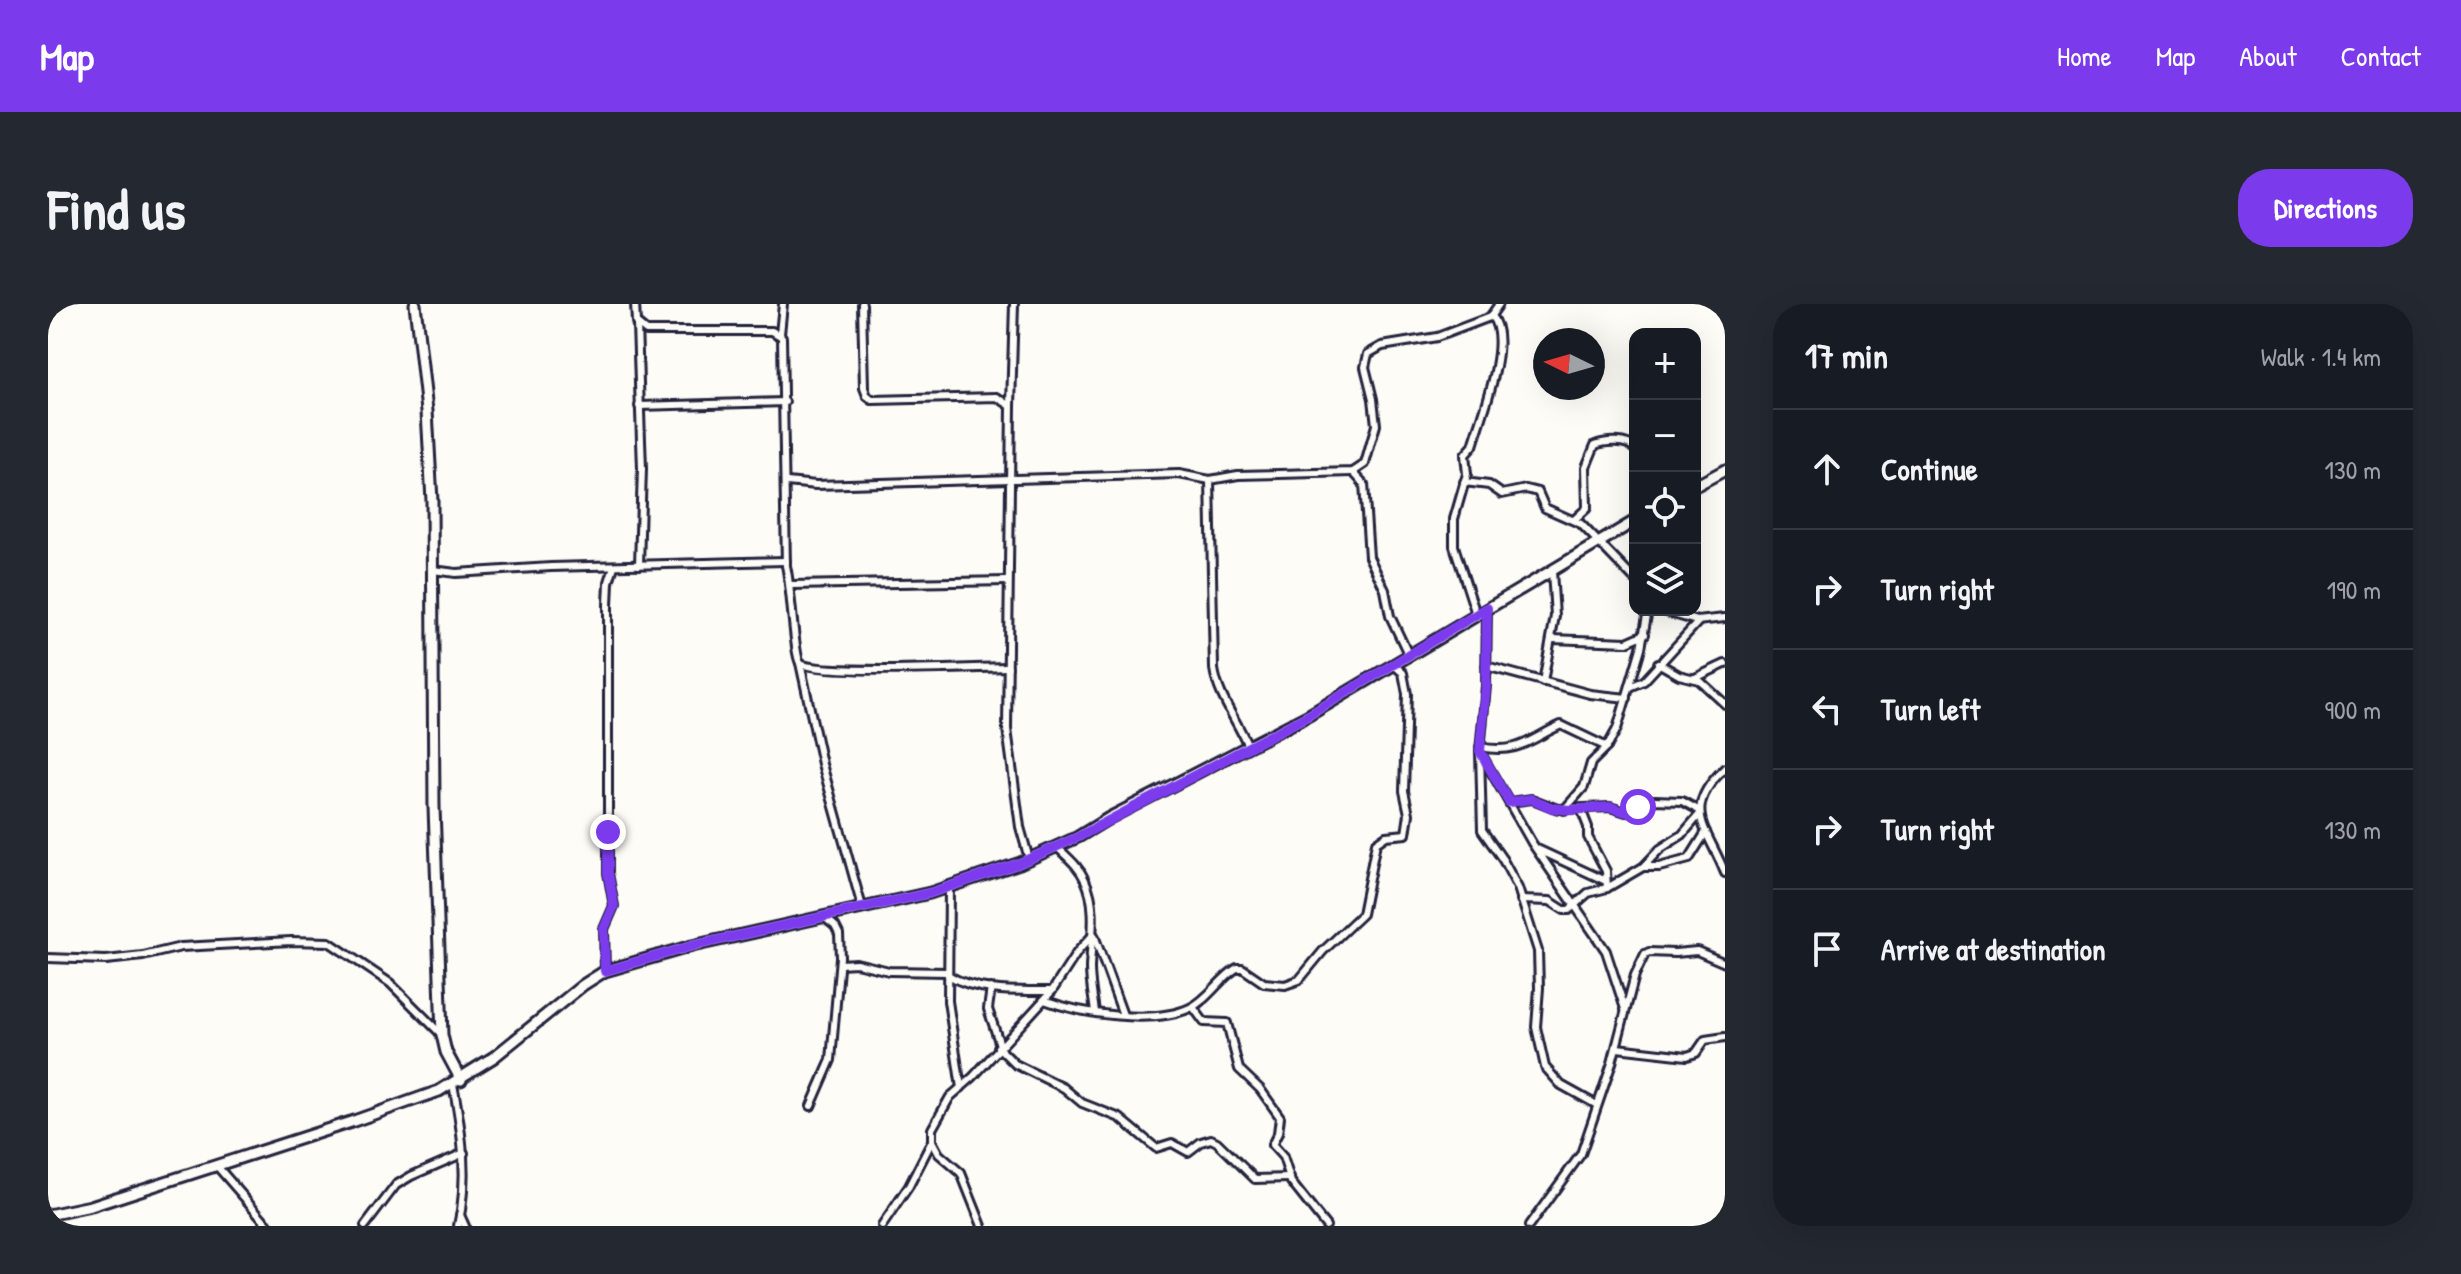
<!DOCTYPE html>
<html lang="en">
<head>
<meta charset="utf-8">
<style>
	:root { --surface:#171b24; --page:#242831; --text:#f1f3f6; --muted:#9ea1a6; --line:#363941; --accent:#7c3aed }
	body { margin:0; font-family:"Patrick Hand",sans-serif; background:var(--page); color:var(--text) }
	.controls { position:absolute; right:24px; top:24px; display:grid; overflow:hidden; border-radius:16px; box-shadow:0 8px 32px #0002 }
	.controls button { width:72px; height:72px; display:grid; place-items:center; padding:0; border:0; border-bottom:2px solid var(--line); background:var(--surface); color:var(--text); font:40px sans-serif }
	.compass { position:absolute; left:1485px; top:24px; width:72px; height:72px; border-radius:50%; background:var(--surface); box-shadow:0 8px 32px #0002; rotate:275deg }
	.stop { position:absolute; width:24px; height:24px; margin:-18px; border:6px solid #7c3aed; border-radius:50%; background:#fff }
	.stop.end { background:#7c3aed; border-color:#fff; box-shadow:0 2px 8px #0008 }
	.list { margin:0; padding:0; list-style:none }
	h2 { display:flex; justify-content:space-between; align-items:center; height:104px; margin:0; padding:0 32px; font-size:34px }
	h2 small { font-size:26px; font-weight:400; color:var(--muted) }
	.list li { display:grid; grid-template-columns:52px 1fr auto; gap:24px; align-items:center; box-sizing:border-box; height:120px; padding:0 32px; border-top:2px solid var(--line) }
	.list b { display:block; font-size:30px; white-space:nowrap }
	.list em { font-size:26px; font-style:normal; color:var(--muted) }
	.icon { flex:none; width:44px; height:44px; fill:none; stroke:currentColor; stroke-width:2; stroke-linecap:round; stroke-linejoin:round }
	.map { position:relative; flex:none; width:1677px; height:922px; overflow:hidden; border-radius:32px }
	header { display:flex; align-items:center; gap:48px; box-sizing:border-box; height:112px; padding:0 40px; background:var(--accent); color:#fff }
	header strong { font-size:38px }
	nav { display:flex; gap:44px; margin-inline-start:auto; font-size:28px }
	.intro { display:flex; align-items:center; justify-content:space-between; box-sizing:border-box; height:192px; padding:0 48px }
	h1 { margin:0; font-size:56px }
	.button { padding:20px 36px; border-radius:32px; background:var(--accent); color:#fff; font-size:28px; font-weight:700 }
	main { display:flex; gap:48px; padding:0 48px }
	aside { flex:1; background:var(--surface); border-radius:32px; box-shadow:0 8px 32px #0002 }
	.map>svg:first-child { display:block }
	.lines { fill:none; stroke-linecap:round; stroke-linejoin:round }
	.street-casing { stroke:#22223b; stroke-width:12 }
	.secondary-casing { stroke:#22223b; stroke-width:15 }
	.street { stroke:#fdfcf7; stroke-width:6 }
	.secondary { stroke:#fdfcf7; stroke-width:9 }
	.route { stroke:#7c3aed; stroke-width:10 }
</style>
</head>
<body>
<header>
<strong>Map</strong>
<nav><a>Home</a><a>Map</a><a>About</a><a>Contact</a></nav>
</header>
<div class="intro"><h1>Find us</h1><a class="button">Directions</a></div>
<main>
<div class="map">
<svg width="1677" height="922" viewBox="0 0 1677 922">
	<rect width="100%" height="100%" fill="#fdfcf7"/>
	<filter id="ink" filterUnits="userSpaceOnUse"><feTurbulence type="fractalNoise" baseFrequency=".0125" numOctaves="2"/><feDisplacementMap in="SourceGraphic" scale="16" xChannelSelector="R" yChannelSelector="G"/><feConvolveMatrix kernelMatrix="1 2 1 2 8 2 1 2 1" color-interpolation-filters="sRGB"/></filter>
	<g filter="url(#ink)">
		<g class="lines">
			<g class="street-casing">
				<g id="street">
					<path d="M587,0L588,19L598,27H724L734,33L738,262C743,280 746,351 752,359C760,371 934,364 960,363"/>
					<polyline points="814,0 816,84 819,92 824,96 949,93 963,102 959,425 972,523 981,555"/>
					<polyline points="589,21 594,165 591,261"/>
					<polyline points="732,30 735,0"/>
					<polyline points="591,102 737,98"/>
					<polyline points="963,102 966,0"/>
					<polyline points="1305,168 1316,180 1321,253 1337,286 1342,312 1361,352"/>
					<path d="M1162,176L1166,365C1170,393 1189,416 1200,442"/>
					<polyline points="739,178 768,181 1131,170 1162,176 1190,171 1305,168 1317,160 1328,121 1325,95 1317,63 1320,50 1334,42 1389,33 1442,13 1451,0"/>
					<polyline points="1416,178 1441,181 1454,190 1478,185 1490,188 1497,204 1533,220 1587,276"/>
					<path d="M1526,216L1539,204L1538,163L1547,141C1557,137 1579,135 1587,145"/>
					<polyline points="385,266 408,269 503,263 738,257"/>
					<polyline points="743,281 960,277"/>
					<polyline points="1439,304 1438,382 1432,447 1434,526 1455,556 1470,584 1490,647 1491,684 1488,723 1497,763 1513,781 1549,801"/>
					<polyline points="1612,306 1649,317 1677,314"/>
					<path d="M1423,313L1427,307L1406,242V215L1419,170L1417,151L1425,142C1433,114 1465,35 1443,12"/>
					<polyline points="1504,335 1579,338 1597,330"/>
					<polyline points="752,359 774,460 814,603"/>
					<polyline points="1610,359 1631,371 1651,376 1677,400"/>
					<polyline points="1438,362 1542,390 1579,394"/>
					<polyline points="1647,374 1677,360"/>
					<polyline points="1495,378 1507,312 1504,267"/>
					<polyline points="1582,383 1596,377 1651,317"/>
					<path d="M1432,443C1470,451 1482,435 1513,421L1559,443"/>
					<polyline points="1432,448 1484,539 1558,647 1577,705"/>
					<path d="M1677,464C1632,506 1659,523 1677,569"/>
					<polyline points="1461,498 1484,495 1510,505 1562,503 1578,508 1606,496 1634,497 1652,507"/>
					<polyline points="1533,505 1540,523 1540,533 1558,567 1559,584"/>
					<polyline points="1516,506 1536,483 1543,459 1559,443 1569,425 1593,344 1600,306"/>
					<path d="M1009,543C1019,553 1031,562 1037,576C1050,603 1043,636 1042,664C1042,679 1045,693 1047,708"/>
					<polyline points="1489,545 1558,577"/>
					<polyline points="1595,563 1611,563 1641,555 1658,528"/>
					<polyline points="901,583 900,697 913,784"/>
					<polyline points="1473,596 1502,597 1516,606 1521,606 1540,589 1559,584 1595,563 1612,545 1634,531 1652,510"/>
					<polyline points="1046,631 1075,711"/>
					<polyline points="0,654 58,656 95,652 133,643 243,637 281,638 342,679 393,730"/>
					<polyline points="792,660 808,659 841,667 900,668"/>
					<polyline points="557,667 556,625 566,602 560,569 560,301 561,278 566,262"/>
					<path d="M900,671C929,689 971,687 1004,687"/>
					<polyline points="943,684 940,705 952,741"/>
					<path d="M996,696C1033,710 1105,721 1142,704C1160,696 1172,674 1189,664H1194L1216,679L1237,681L1251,676L1275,647L1314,610L1328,539L1338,532L1358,530L1361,510L1356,487L1359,390L1355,369L1346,361"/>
					<polyline points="1145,703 1156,718 1179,719 1191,765 1212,785 1232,813 1230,829 1224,841 1235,853 1243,878 1278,922"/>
					<polyline points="950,743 967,760 1016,784 1034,799 1072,814 1108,844 1124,839 1140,848 1153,838 1163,835 1169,838 1207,875 1242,874"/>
					<polyline points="1569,744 1639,752 1648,749 1657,736 1677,733"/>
					<path d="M405,780C414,828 421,874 410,922"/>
					<polyline points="763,802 783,756 792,653 791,630 787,622 776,613"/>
					<polyline points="168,861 221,922"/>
					<polyline points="412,911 417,922"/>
					<polyline points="317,922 348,881 363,872 416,849"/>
					<polyline points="834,922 861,882 884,837"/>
					<polyline points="934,922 913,869 891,850 884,837 884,825 902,793 925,773 1004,687 1030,647 1044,632"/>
					<polyline points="1481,922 1533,850 1564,759 1587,671 1597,650 1601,648 1627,649 1649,647 1677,659"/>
				</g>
			</g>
			<g class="secondary-casing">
				<g id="secondary">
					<polyline points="367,0 379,107 384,197 386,503 394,731 398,748 413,776"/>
					<polyline points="1647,182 1677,166"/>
					<polyline points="0,911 43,902 303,818 391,787 446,753 535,681 557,667 644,642 882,589 972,559 1030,533 1061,514 1261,411 1587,217"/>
				</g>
			</g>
			<use href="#street" class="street"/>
			<use href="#secondary" class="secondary"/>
		</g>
	</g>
	<g class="lines" filter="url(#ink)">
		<polyline class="route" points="560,528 560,569 566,602 556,625 557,667 644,642 882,589 972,559 1030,533 1261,411 1439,304 1438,382 1432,447 1461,498 1484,495 1504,504 1522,506 1562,503 1578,508 1590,503"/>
	</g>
</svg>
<div class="controls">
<button>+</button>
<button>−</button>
<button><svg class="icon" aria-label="locate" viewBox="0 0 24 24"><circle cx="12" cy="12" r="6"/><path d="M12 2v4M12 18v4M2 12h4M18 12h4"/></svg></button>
<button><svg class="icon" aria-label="layers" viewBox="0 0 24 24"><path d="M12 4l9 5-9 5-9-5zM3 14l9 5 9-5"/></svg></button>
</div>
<svg class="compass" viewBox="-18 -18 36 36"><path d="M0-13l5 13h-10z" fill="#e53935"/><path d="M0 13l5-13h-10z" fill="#9ea1a6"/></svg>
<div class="stop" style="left:1590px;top:503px"></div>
<div class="stop end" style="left:560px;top:528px"></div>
</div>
<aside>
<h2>17 min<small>Walk · 1.4 km</small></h2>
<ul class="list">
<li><svg class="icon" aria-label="ahead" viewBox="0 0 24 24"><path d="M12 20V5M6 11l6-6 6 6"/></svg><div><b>Continue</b></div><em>130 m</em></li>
<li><svg class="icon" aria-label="right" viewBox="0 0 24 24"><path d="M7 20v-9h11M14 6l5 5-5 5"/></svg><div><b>Turn right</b></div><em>190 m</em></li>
<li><svg class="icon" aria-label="left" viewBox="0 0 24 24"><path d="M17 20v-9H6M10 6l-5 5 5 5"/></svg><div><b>Turn left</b></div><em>900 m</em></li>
<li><svg class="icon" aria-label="right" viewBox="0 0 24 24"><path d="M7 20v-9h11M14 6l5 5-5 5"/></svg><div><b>Turn right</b></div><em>130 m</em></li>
<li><svg class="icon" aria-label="arrive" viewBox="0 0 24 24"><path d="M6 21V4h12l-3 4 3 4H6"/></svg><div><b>Arrive at destination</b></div></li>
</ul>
</aside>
</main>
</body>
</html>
